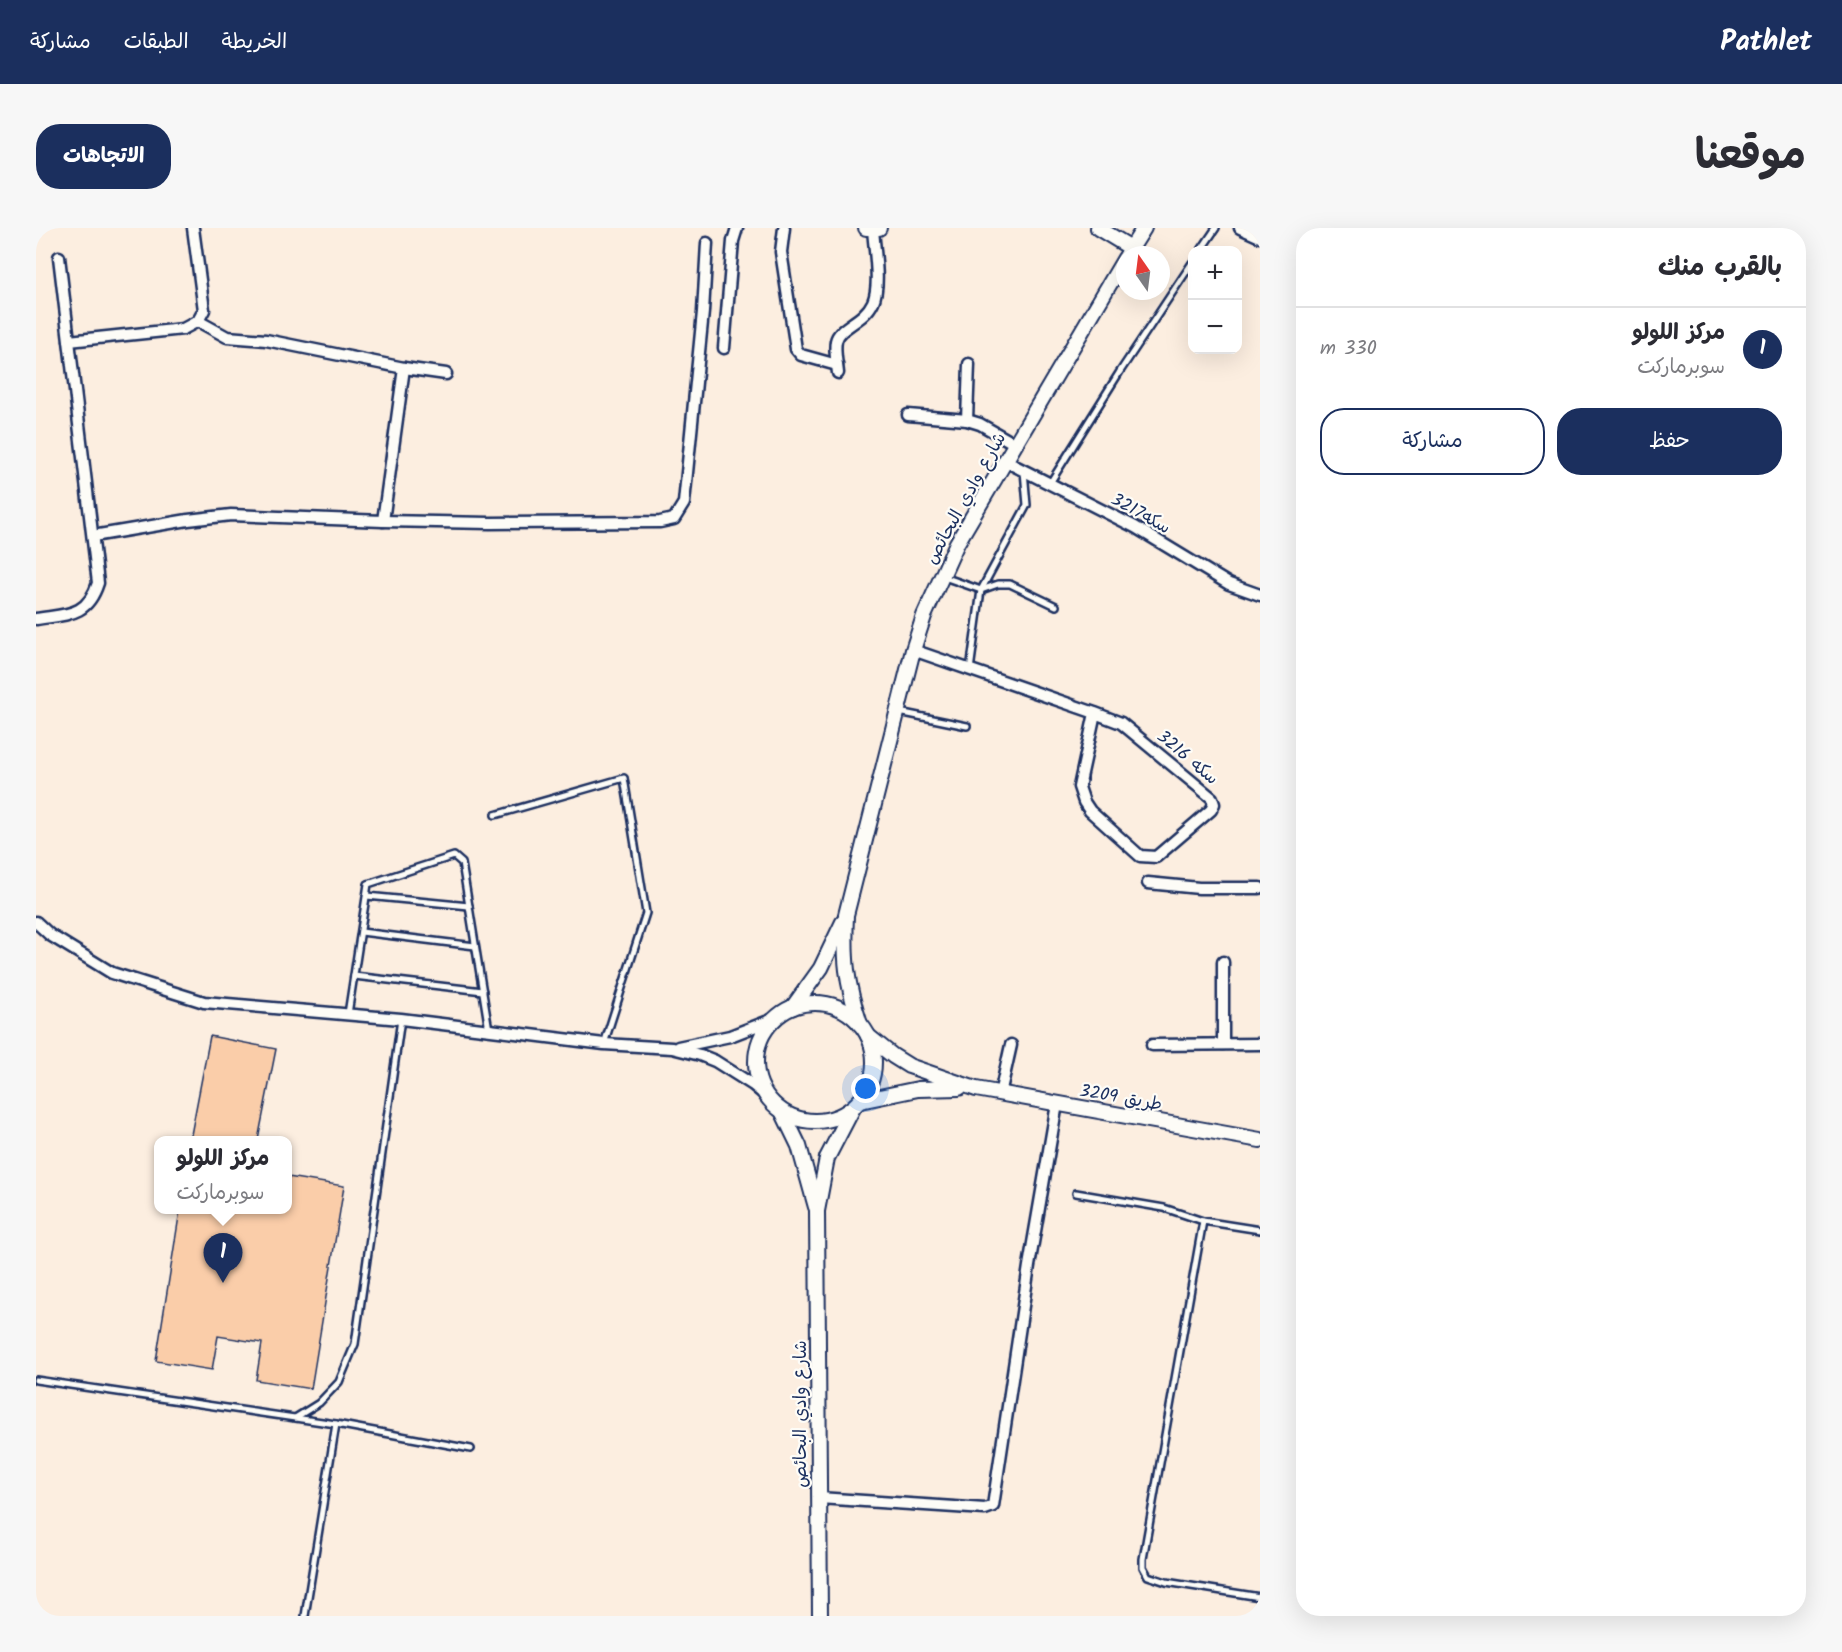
<!DOCTYPE html>
<html lang="ar">
<meta charset="utf-8">
<style>
:root{--surface:#fff;--page:#f7f7f7;--text:#2b2b33;--muted:#7c7c81;--line:#e1e1e2;--accent:#1b2f5e}
body{margin:0;font-family:Kalam,"Playpen Sans Arabic",sans-serif;background:var(--page);color:var(--text);direction:rtl}
.controls{position:absolute;right:18px;top:18px;display:grid;overflow:hidden;border-radius:12px;box-shadow:0 6px 24px #0002}
.controls button{width:54px;height:54px;display:grid;place-items:center;padding:0;border:0;border-bottom:2px solid var(--line);background:var(--surface);color:var(--text);font:30px sans-serif}
.compass{position:absolute;left:1080px;top:18px;width:54px;height:54px;border-radius:50%;background:var(--surface);box-shadow:0 6px 24px #0002;rotate:346deg}
.you{position:absolute;left:830px;top:861px;width:21px;height:21px;margin:-15px;border:4px solid #fff;border-radius:50%;background:#1a73e8;box-shadow:0 0 0 9px #1a73e833}
.badge{display:grid;place-items:center;width:39px;height:39px;border-radius:50%;background:var(--accent);color:#fff;font-size:20px;font-weight:700}
.pin{position:absolute;translate:-50% -50px;filter:drop-shadow(0 2px 3px #0008)}
.pin::after{content:'';position:absolute;top:32px;width:21px;height:18px;background:inherit;clip-path:polygon(0 0,100% 0,50% 100%)}
.popup{position:absolute;left:118px;top:908px;width:138px;height:78px;box-sizing:border-box;display:grid;place-content:center;border-radius:12px;background:var(--surface);filter:drop-shadow(0 2px 4px #0005);font-size:20px;white-space:nowrap;color:var(--muted)}
.popup b{font-size:22px;color:var(--text)}
.popup::after{content:'';position:absolute;left:50%;top:100%;margin-left:-12px;border:12px solid transparent;border-top-color:var(--surface)}
.list{margin:0;padding:0;list-style:none}
h2{display:flex;justify-content:space-between;align-items:center;height:78px;margin:0;padding:0 24px;font-size:26px}
h2 small{font-size:20px;font-weight:400;color:var(--muted)}
.list li{display:grid;grid-template-columns:39px 1fr auto;gap:18px;align-items:center;box-sizing:border-box;height:84px;padding:0 24px;border-top:2px solid var(--line)}
.list b{display:block;font-size:22px;white-space:nowrap}
.list p{margin:0;font-size:20px;white-space:nowrap;color:var(--muted)}
.list em{font-size:20px;font-style:normal;color:var(--muted)}
.actions{display:flex;gap:12px;padding:18px 24px}
.actions a{flex:1;padding:14px 0;border:2px solid var(--accent);border-radius:24px;text-align:center;font-size:21px;color:var(--accent)}
.actions .main{background:var(--accent);color:#fff}
.map{position:relative;flex:none;width:1224px;height:1388px;overflow:hidden;direction:ltr;border-radius:24px}
header{display:flex;align-items:center;gap:36px;box-sizing:border-box;height:84px;padding:0 30px;background:var(--accent);color:#fff}
header strong{font-size:28px}
nav{display:flex;gap:33px;margin-inline-start:auto;font-size:21px}
.intro{display:flex;align-items:center;justify-content:space-between;box-sizing:border-box;height:144px;padding:0 36px}
h1{margin:0;font-size:42px}
.button{padding:15px 27px;border-radius:24px;background:var(--accent);color:#fff;font-size:21px;font-weight:700}
main{display:flex;gap:36px;padding:0 36px}
aside{flex:1;background:var(--surface);border-radius:24px;box-shadow:0 6px 24px #0002}
.map>svg:first-child{display:block}
</style>
<header>
<strong>Pathlet</strong>
<nav><a>الخريطة</a><a>الطبقات</a><a>مشاركة</a></nav>
</header>
<div class="intro"><h1>موقعنا</h1><a class="button">الاتجاهات</a></div>
<main>
<aside>
<h2>بالقرب منك<small></small></h2>
<ul class="list">
<li><span class="badge">1</span><div><b>مركز اللولو</b><p>سوبرماركت</p></div><em>330 m</em></li>
</ul>
<div class="actions"><a class="main">حفظ</a><a>مشاركة</a></div>
</aside>
<div class="map">
<svg width="1224" height="1388" viewBox="0 0 1224 1388">
<rect width="100%" height="100%" fill="#fceee0"/>
<filter id="ink" filterUnits="userSpaceOnUse"><feTurbulence type="fractalNoise" baseFrequency=".0167" numOctaves="2"/><feDisplacementMap in="SourceGraphic" scale="12" xChannelSelector="R" yChannelSelector="G"/><feConvolveMatrix kernelMatrix="1 2 1 2 8 2 1 2 1" color-interpolation-filters="sRGB"/></filter>
<g filter="url(#ink)">
<g fill="#facda9" stroke="#1b2f5e" stroke-width="1.5">
<polygon points="174,808 240,821 222,912 154,912"/>
<polygon points="252,949 308,958 275,1161 220,1152 226,1115 182,1108 176,1142 120,1133 144,982 252,982"/>
</g>
<g fill="none" stroke-linecap="round" stroke-linejoin="round">
<defs>
<g id="service">
<polyline points="1165,22 1180,0"/>
<polyline points="1014,255 1083,145 1156,35"/>
<polyline points="908,349 945,362 962,356 974,356 1020,378"/>
<polyline points="934,442 945,362 991,277 988,243"/>
<polyline points="863,484 931,498"/>
<polyline points="459,587 588,550 610,685 568,816"/>
<polyline points="331,668 433,678"/>
<polyline points="325,704 439,718"/>
<polyline points="318,748 447,763"/>
<polyline points="312,786 332,656 418,628 426,635 453,802"/>
<polyline points="1040,965 1128,980 1167,993 1224,1002"/>
<polyline points="1167,993 1107,1331 1107,1339 1112,1348 1130,1354 1224,1369"/>
<polyline points="0,1152 300,1196 435,1221"/>
<polyline points="259,1190 283,1175 303,1154 319,1116 365,791"/>
<polyline points="269,1388 300,1196"/>
</g>
<g id="minor">
<polyline points="748,0 745,24 760,121 765,127 801,137"/>
<polyline points="1204,0 1224,9"/>
<polyline points="162,93 191,109 230,112 368,140 410,146"/>
<polyline points="33,113 147,101 162,93 168,82 157,0"/>
<polyline points="688,120 697,13 701,0"/>
<path d="M802 145C801 135 798 123 800 113 803 98 828 94 837 74 845 56 838 21 837 0"/>
<polyline points="872,187 931,192 944,196 979,216"/>
<polyline points="931,192 933,136"/>
<polyline points="969,233 1099,299 1193,356 1224,367"/>
<polyline points="347,293 368,140"/>
<polyline points="57,308 152,292 195,287 347,293 454,295 624,294 638,291 648,275 667,84 671,15"/>
<path d="M0 391C31 386 51 389 62 355L23 29"/>
<polyline points="877,422 1059,485 1085,495 1176,570 1178,576 1175,582 1120,629 1104,628 1054,583 1048,574 1043,559 1059,485"/>
<polyline points="1112,655 1163,660 1224,660"/>
<polyline points="0,694 14,707 76,745 168,774 365,791 568,816 636,820 664,827 679,833 717,857 729,867"/>
<polyline points="1187,734 1187,816"/>
<polyline points="1116,817 1224,816"/>
<polyline points="642,819 694,808 738,791"/>
<polyline points="964,866 975,817"/>
<polyline points="783,1270 949,1281 957,1278 993,1038 1021,876"/>
</g>
<g id="tertiary">
<polyline points="830,0 843,0"/>
<polyline points="1062,0 1095,20"/>
<polyline points="1091,27 1108,0"/>
<circle cx="779" cy="834" r="59"/>
<polyline points="757,779 785,740 807,694"/>
<path d="M824 796C810 754 808 731 810 687L877 422 888 388 921 315 1089 30"/>
<polyline points="832,808 857,828 873,838 940,861 1224,912"/>
<polyline points="824,873 882,861 923,860"/>
<polyline points="747,885 763,918 780,979"/>
<polyline points="784,1388 781,983 791,930 817,880"/>
</g>
</defs>
<use href="#service" stroke="#1b2f5e" stroke-width="10"/>
<use href="#minor" stroke="#1b2f5e" stroke-width="15"/>
<use href="#tertiary" stroke="#1b2f5e" stroke-width="18"/>
<use href="#service" stroke="#fdfcf7" stroke-width="5"/>
<use href="#minor" stroke="#fdfcf7" stroke-width="10"/>
<use href="#tertiary" stroke="#fdfcf7" stroke-width="14"/>
</g>
</g>
<g text-anchor="middle" stroke-width="4.5" stroke-linejoin="round" paint-order="stroke">
<g font-size="18" fill="#1b2f5e" stroke="#fdfcf7">
<text transform="translate(929 270) rotate(-61)" y="6">شارع وادي البحائص</text>
<text transform="translate(1105 285) rotate(29)" y="6">سكه3217</text>
<text transform="translate(1152 529) rotate(40)" y="6">سكه 3216</text>
<text transform="translate(1085 869) rotate(10)" y="6">طريق 3209</text>
<text transform="translate(764 1186) rotate(-90)" y="6">شارع وادي البحائص</text>
</g>
</g>
</svg>
<div class="controls">
<button>+</button>
<button>−</button>
</div>
<svg class="compass" viewBox="-18 -18 36 36"><path d="M0-13l5 13h-10z" fill="#e53935"/><path d="M0 13l5-13h-10z" fill="#7c7c81"/></svg>
<div class="you"></div>
<div class="pin badge" style="left:187px;top:1055px">1</div>
<div class="popup"><b>مركز اللولو</b>سوبرماركت</div>
</div>
</main>
